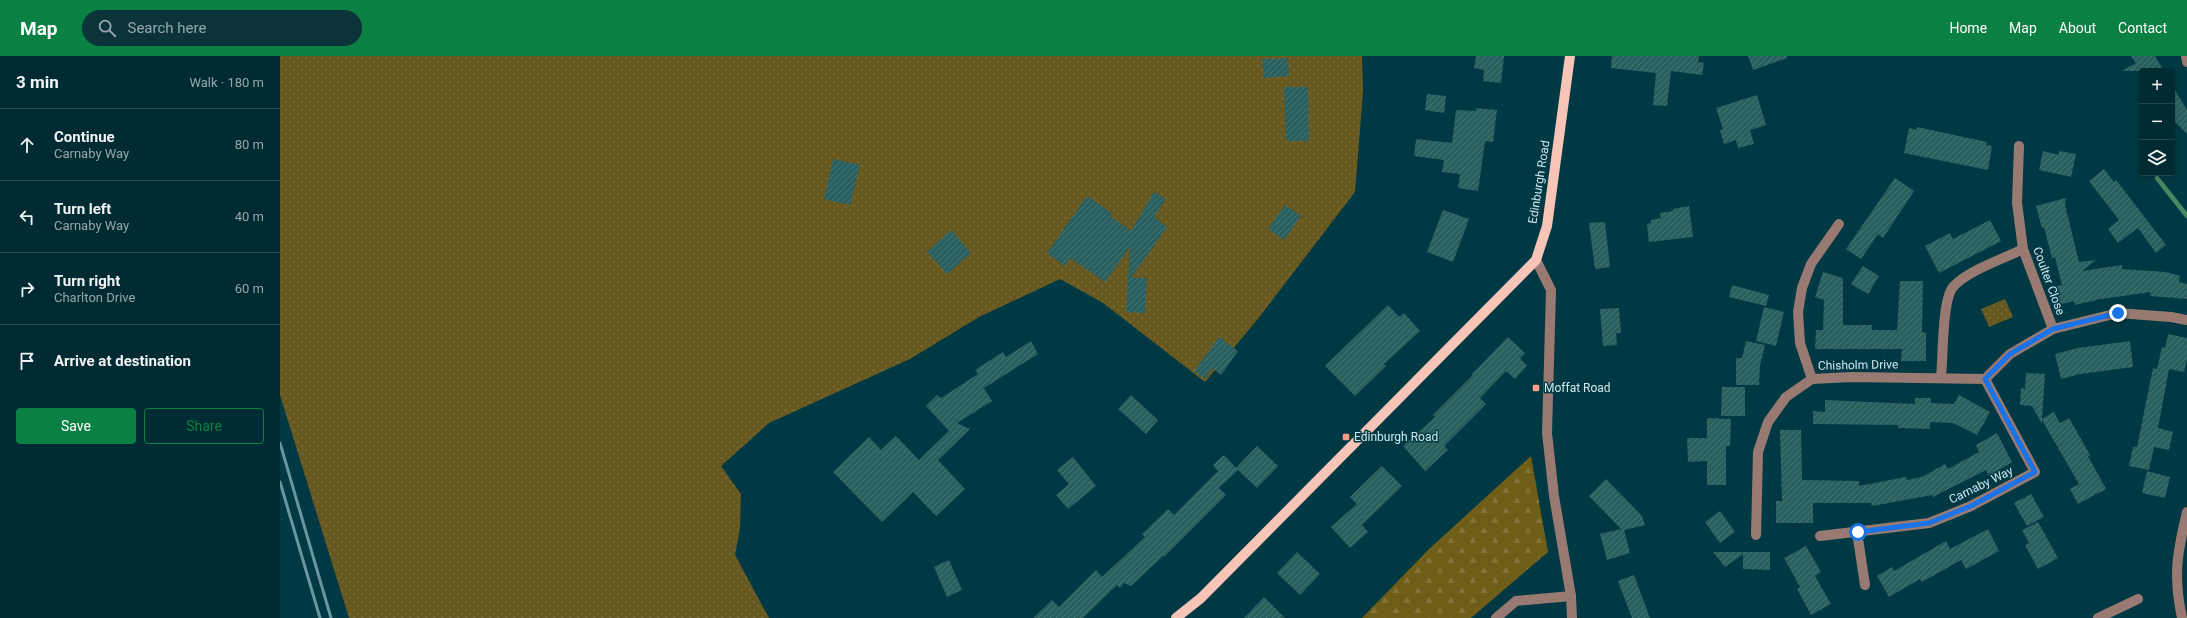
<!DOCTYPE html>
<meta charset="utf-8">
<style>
:root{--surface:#002b32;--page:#0a333a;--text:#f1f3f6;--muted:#95a7ac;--line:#22474d;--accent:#0b8043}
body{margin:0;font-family:Roboto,sans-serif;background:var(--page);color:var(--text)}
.controls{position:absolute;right:12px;top:12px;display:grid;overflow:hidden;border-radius:4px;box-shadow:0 2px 6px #0003}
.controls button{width:36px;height:36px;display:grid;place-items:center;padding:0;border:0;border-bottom:1px solid var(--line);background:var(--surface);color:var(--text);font:20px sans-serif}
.stop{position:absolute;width:12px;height:12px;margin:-9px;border:3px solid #1a73e8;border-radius:50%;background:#fff}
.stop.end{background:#1a73e8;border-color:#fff;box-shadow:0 1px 4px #0008}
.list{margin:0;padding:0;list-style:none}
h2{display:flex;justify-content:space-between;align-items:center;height:52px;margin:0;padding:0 16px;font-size:17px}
h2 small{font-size:13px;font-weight:400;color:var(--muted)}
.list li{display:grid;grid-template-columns:26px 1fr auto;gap:12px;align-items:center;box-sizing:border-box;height:72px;padding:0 16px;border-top:1px solid var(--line)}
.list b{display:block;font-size:15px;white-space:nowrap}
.list p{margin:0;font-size:13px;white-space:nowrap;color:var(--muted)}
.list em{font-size:13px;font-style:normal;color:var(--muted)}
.actions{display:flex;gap:8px;padding:12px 16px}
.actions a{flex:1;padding:9px 0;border:1px solid var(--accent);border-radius:4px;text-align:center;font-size:14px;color:var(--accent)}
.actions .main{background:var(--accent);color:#fff}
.icon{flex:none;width:22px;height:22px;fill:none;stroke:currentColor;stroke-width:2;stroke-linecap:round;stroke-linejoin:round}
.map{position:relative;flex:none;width:1907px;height:562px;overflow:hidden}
header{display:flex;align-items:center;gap:24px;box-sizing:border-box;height:56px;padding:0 20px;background:var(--accent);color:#fff}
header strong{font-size:19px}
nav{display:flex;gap:22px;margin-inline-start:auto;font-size:14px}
.search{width:280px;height:36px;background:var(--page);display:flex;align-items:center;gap:10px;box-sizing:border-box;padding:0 14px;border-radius:22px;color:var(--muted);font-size:15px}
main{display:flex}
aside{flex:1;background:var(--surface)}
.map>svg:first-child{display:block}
</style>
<header>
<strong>Map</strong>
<div class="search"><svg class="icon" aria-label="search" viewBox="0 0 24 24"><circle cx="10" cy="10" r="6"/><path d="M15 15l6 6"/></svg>Search here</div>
<nav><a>Home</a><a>Map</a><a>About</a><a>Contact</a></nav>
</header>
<main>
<aside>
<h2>3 min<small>Walk · 180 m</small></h2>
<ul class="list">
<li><svg class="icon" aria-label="ahead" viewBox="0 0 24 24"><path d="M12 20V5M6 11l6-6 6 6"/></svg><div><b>Continue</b><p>Carnaby Way</p></div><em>80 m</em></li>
<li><svg class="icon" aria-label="left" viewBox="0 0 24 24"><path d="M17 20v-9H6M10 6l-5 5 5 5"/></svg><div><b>Turn left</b><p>Carnaby Way</p></div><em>40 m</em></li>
<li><svg class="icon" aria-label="right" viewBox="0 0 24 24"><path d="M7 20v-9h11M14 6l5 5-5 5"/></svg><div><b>Turn right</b><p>Charlton Drive</p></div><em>60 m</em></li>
<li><svg class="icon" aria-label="arrive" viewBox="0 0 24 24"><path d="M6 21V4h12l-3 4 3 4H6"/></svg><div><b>Arrive at destination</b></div></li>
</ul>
<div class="actions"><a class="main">Save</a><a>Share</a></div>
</aside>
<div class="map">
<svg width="1907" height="562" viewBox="0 0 1907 562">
<defs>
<pattern id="grass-dots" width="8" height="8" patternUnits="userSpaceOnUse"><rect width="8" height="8" fill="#66581e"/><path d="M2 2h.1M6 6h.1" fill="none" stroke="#7b703f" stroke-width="1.8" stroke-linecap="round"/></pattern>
<pattern id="forest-firs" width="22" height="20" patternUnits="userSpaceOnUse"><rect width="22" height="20" fill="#6f5e17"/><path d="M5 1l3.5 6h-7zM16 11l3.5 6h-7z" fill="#827539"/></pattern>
<pattern id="building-hatch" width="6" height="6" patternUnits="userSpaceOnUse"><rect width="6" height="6" fill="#2a5f5f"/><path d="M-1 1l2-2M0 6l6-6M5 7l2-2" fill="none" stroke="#487676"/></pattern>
</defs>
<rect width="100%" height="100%" fill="#003943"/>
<g fill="url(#grass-dots)">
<polygon points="0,0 1082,0 1083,36 1075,136 977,264 925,326 823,247 780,223 699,261 630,303 489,367 441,410 461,438 460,472 455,499 489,562 69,562 0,339"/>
<polygon points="1725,243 1733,261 1709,271 1701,253"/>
</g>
<polygon fill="url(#forest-firs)" points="1251,400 1268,496 1191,562 1082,562 1149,493"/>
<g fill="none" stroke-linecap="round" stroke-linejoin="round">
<polyline stroke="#498861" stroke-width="4.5" points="1877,122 1907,160"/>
</g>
<g fill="url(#building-hatch)">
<polygon points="1196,0 1224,0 1221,27 1203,25 1204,14 1194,12"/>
<polygon points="1332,0 1419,0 1418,6 1424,7 1422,19 1391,15 1387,50 1373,49 1376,17 1331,12"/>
<polygon points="1468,0 1507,0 1507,2 1473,14"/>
<polygon points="1851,0 1875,0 1884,15 1842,15 1856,7"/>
<polygon points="1008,2 1009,20 984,22 982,3"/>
<polygon points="1892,29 1907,54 1907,78 1892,63"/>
<polygon points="1004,31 1028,31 1029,85 1006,85"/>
<polygon points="1147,38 1166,40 1164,57 1145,54"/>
<polygon points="1477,39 1486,69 1470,74 1474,88 1458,92 1456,84 1444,88 1440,74 1443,73 1436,52"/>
<polygon points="1196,52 1217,54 1213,86 1205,85 1198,135 1178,132 1180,118 1162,116 1164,104 1134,100 1136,83 1172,87 1176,54 1196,55"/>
<polygon points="1637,71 1707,86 1706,89 1712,90 1708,114 1624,97 1629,72 1637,74"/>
<polygon points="1763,95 1779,99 1779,95 1796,98 1791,121 1759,114"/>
<polygon points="553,103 580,109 570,149 544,143"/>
<polygon points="1824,113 1834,126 1836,124 1886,189 1876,197 1858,172 1838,187 1828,173 1839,164 1809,125"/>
<polygon points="1615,122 1634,135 1603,182 1598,178 1581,203 1566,193"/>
<polygon points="874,136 886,143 874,161 887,171 851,222 867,222 865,257 846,256 850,191 825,226 790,202 785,210 767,197 807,140 832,157 830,160 851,175"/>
<polygon points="1786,142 1785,149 1799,206 1816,204 1802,215 1842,209 1842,213 1886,216 1900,220 1899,226 1907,228 1907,243 1870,240 1871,236 1821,243 1795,249 1794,245 1778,249 1774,231 1782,229 1775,201 1772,202 1764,171 1762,172 1756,150"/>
<polygon points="1005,149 1021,160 1004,184 988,173"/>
<polygon points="1409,150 1413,181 1369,186 1367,168 1371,167 1371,164 1381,162 1380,157 1393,155 1393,153"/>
<polygon points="1163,154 1189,163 1173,206 1147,196"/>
<polygon points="1710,164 1721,185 1659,217 1645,190 1670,177 1673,183"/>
<polygon points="1325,166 1330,211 1315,213 1309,167"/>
<polygon points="671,174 691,197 667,218 647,196"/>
<polygon points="1583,210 1599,220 1588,238 1571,228"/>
<polygon points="1543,216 1563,222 1563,269 1592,269 1592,274 1617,274 1620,225 1643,225 1642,276 1646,277 1646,305 1621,305 1622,293 1535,293 1536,274 1543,274 1544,244 1535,241"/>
<polygon points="1452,229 1489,239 1486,250 1449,241"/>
<polygon points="1108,249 1119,261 1124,257 1140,275 1104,308 1106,310 1075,340 1045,310"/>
<polygon points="1484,251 1504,256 1496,290 1476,285"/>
<polygon points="1339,252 1341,277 1336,277 1337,289 1323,290 1320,253"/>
<polygon points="1888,278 1907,282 1907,303 1904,316 1889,313 1878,372 1893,376 1889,394 1874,391 1869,414 1849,410 1853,391 1857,391 1873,312 1877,313 1882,291 1885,292"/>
<polygon points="939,281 958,295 941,319 932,312 925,323 914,315"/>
<polygon points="1228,281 1245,297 1240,302 1247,310 1235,323 1226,315 1200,342 1206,348 1164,390 1168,394 1145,415 1123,390 1155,361 1153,359 1193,319 1192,318"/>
<polygon points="751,285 758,298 704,332 712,345 677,367 690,373 658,404 685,433 656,460 633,436 602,466 553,416 589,381 601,394 616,380 639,404 669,375 646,350 657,339 661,342 698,318 695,314 723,296 726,301"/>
<polygon points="1466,285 1485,289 1480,309 1479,329 1456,329 1456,302 1462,302"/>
<polygon points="1850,285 1853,311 1800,318 1781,323 1775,298 1798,292"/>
<polygon points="1746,317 1765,318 1762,363 1774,356 1780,367 1789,362 1810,399 1808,400 1826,433 1798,448 1790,433 1799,428 1762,364 1762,368 1752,350 1740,349 1741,332 1745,333"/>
<polygon points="1442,331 1465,331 1465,360 1441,360"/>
<polygon points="851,339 878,364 866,378 838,353"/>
<polygon points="1679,339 1710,356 1697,379 1673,367 1650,366 1650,373 1618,372 1618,369 1533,368 1533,355 1545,356 1545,344 1635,348 1635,342 1651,342 1651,347 1674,348"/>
<polygon points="1427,362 1451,363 1450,390 1446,390 1446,429 1427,429 1427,405 1408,406 1407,382 1427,382"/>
<polygon points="1500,374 1521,374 1522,424 1579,425 1579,430 1626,421 1627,424 1642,421 1665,408 1668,413 1699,396 1696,389 1717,377 1732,406 1709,420 1706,414 1653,441 1652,439 1592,450 1591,447 1533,447 1533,467 1496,467 1496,445 1502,445"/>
<polygon points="977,390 998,410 977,432 958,414 939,432 946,439 884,501 883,500 851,530 844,527 840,532 837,529 803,562 753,562 772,544 779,551 816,514 822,521 865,481 862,478 888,453 894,459 938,415 933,409 944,399 956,412"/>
<polygon points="793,401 816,430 788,453 776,439 789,428 777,414"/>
<polygon points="1102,410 1122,430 1082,469 1088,476 1070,492 1051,471 1077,448 1070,441"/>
<polygon points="1867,415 1890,421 1885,442 1862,437"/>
<polygon points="1326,423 1362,460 1365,469 1344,474 1350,497 1327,504 1320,478 1341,473 1309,440"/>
<polygon points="1751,438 1764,461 1747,470 1734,447"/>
<polygon points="1440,455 1455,476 1440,487 1425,466"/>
<polygon points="1758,466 1778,502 1758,513 1745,489 1749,487 1742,474"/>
<polygon points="1708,473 1719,495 1686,513 1681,504 1642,526 1640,523 1609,541 1597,520 1612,511 1614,515 1666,485 1670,493"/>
<polygon points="1526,490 1541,516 1535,520 1551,548 1531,559 1517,533 1520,531 1504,502"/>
<polygon points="1017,496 1040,518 1020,539 997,517"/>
<polygon points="1433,496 1490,496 1490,514 1463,513 1463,498 1445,511"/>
<polygon points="669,504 682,534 667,541 654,511"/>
<polygon points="1354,519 1370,562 1352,562 1338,525"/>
<polygon points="984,541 1005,562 964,562"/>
</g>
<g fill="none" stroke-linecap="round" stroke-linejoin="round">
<g stroke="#987a72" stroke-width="10">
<polyline points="1906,0 1907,6"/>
<polyline points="1739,90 1737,147 1743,193 1773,273"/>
<polyline points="1256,204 1271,234 1267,377 1274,440 1291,540 1292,562"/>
<path d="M1661 322C1663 303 1662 244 1673 231 1687 215 1723 203 1743 193"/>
<polyline points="1532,323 1520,287 1518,256 1522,232 1531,208 1559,168"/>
<polyline points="1705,323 1730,298 1773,273 1838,257 1891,261 1907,264"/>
<polyline points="1577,476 1585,529"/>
<polyline points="1476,479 1478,396 1488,366 1506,341 1532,323 1571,321 1705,323"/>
<polyline points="1540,480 1649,467 1691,450 1755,416 1705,323"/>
<polyline points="1216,562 1236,545 1291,540"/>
<polyline points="1818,562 1858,543"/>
<path d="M1902 562C1893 519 1897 498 1907 456"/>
</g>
<polyline stroke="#f7c5b7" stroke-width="10" points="896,562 921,542 1256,204 1267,170 1290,0"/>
<g stroke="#6b949c" stroke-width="3">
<polyline points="0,387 51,562"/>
<polyline points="0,426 40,562"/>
</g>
</g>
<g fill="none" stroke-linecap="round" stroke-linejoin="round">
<polyline stroke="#1a73e8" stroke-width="5" points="1578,476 1649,467 1691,450 1755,416 1705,323 1730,298 1773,273 1838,257"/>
</g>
<g fill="#f49e88" stroke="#003943" stroke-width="1.5">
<rect x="1252" y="328" width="8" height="8" rx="2"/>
<rect x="1062" y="377" width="8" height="8" rx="2"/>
</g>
<g text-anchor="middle" stroke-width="3" stroke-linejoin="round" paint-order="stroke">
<g font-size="12" fill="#cfe8ef" stroke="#003943">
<text transform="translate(1259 126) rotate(-81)" y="4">Edinburgh Road</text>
<text transform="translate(1769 225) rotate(70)" y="4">Coulter Close</text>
<text transform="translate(1578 309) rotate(-1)" y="4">Chisholm Drive</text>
<text transform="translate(1701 429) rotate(-26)" y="4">Carnaby Way</text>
</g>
<g font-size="12" fill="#cfe8ef" stroke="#003943" text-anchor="start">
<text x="1264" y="336">Moffat Road</text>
<text x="1074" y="385">Edinburgh Road</text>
</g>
</g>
</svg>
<div class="controls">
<button>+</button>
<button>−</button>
<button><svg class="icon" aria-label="layers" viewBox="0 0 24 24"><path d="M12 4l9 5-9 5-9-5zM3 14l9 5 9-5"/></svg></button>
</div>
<div class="stop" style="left:1578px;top:476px"></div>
<div class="stop end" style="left:1838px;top:257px"></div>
</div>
</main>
